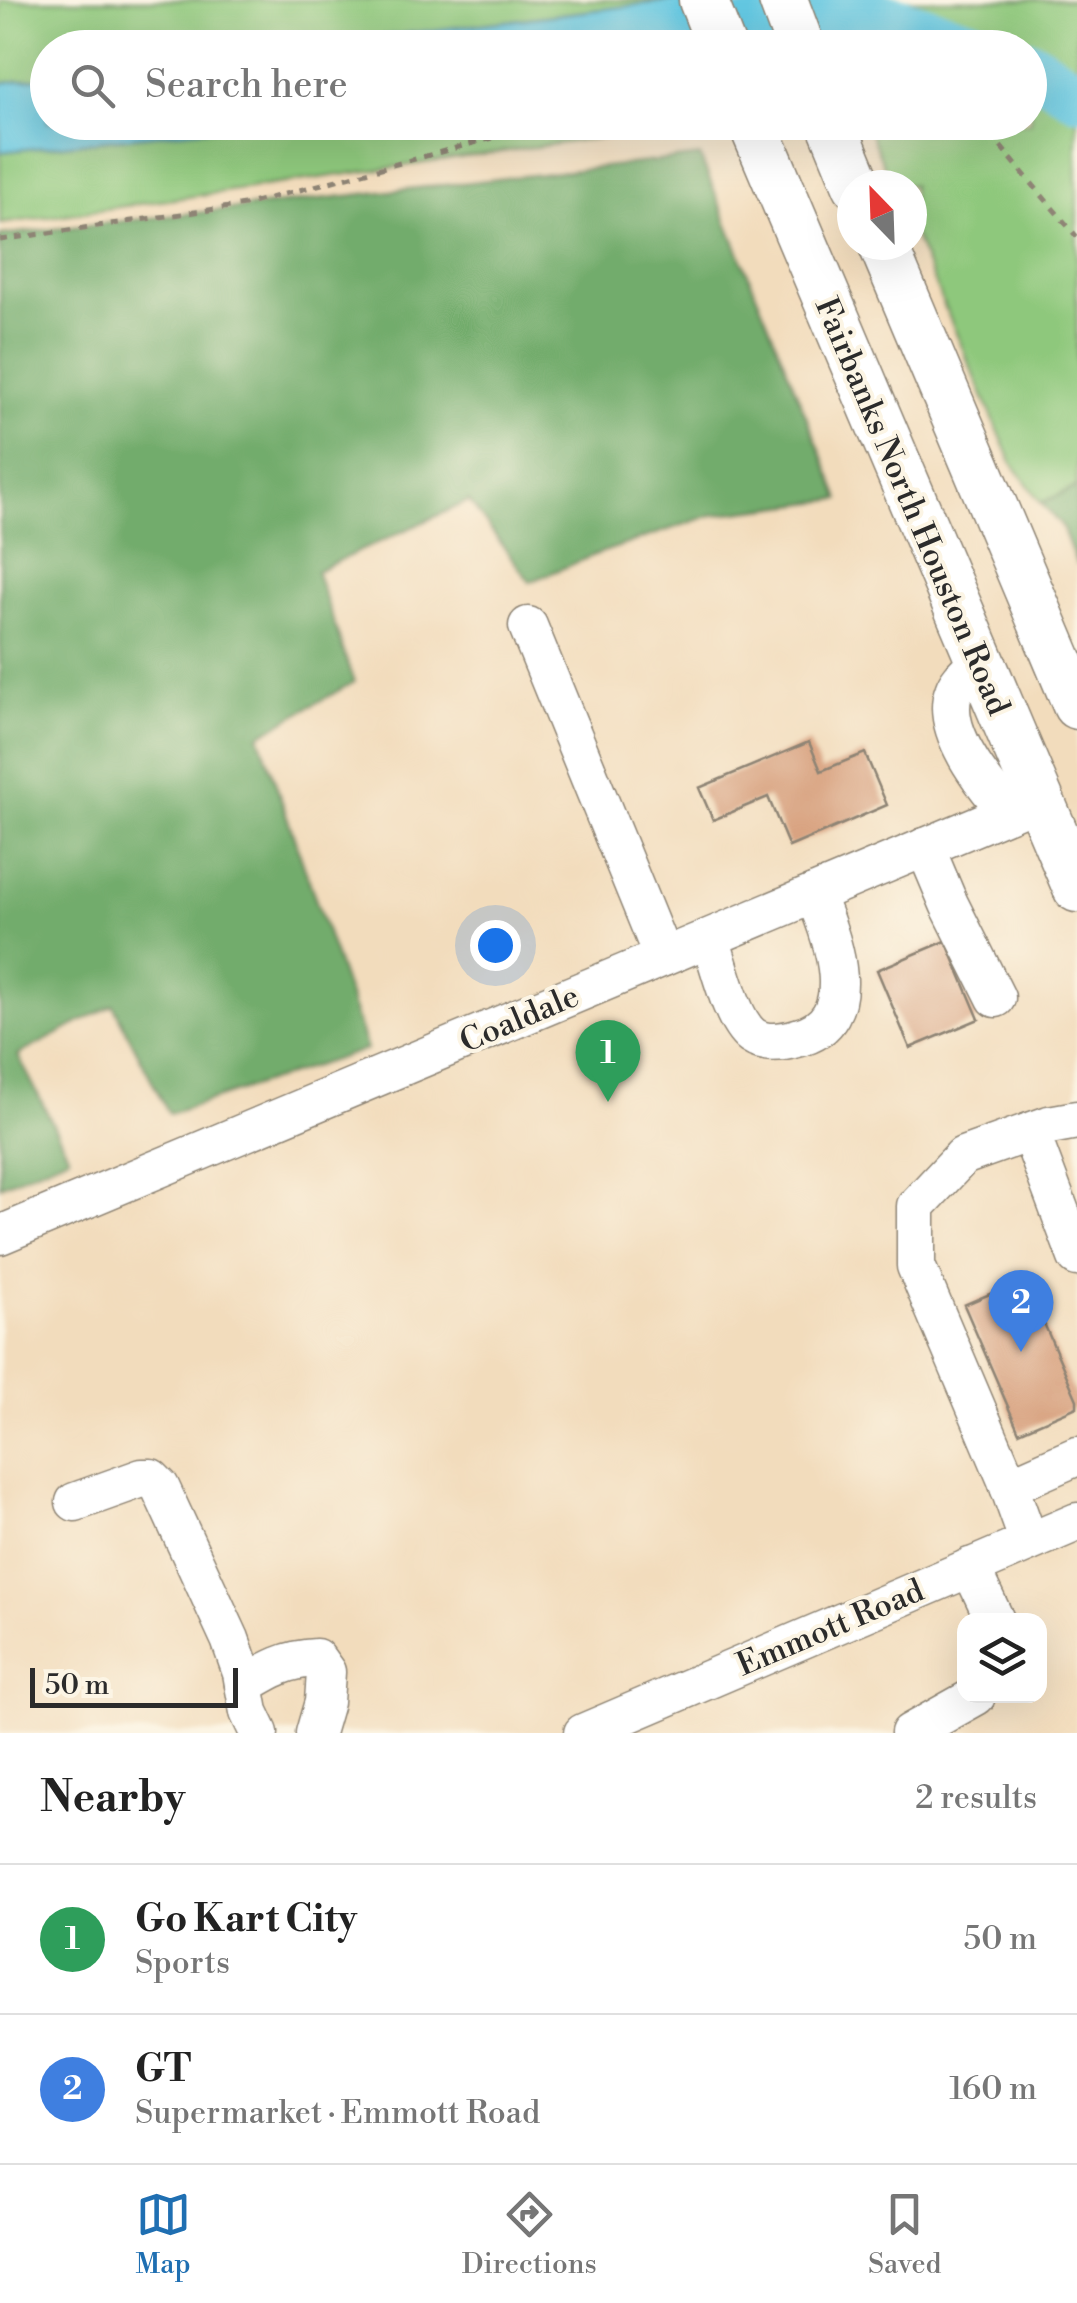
<!DOCTYPE html>
<meta charset="utf-8">
<style>
:root{--surface:#fff;--page:#f2f2f2;--text:#222;--muted:#767676;--line:#e0e0e0;--accent:#1f6fb2}
body{margin:0;font-family:"Libre Bodoni",serif;background:var(--page);color:var(--text)}
.controls{position:absolute;right:30px;bottom:30px;display:grid;overflow:hidden;border-radius:20px;box-shadow:0 10px 40px #0002}
.controls button{width:90px;height:90px;display:grid;place-items:center;padding:0;border:0;border-bottom:2px solid var(--line);background:var(--surface);color:var(--text);font:50px sans-serif}
.compass{position:absolute;left:837px;top:170px;width:90px;height:90px;border-radius:50%;background:var(--surface);box-shadow:0 10px 40px #0002;rotate:337deg}
.scale{position:absolute;left:30px;bottom:25px;width:208px;box-sizing:border-box;padding-left:10px;border:5px solid #2b2b2b;border-top:0;font-size:28px;line-height:35px;white-space:nowrap;color:#2b2b2b;-webkit-text-stroke:8px #fcf5e5;paint-order:stroke}
.you{position:absolute;left:495px;top:945px;width:35px;height:35px;margin:-25px;border:8px solid #fff;border-radius:50%;background:#1a73e8;box-shadow:0 0 0 15px #1a73e833}
.badge{display:grid;place-items:center;width:65px;height:65px;border-radius:50%;background:var(--accent);color:#fff;font-size:32px;font-weight:700}
.pin{position:absolute;translate:-50% -82px;filter:drop-shadow(0 2px 5px #0008)}
.pin::after{content:'';position:absolute;top:52px;width:35px;height:30px;background:inherit;clip-path:polygon(0 0,100% 0,50% 100%)}
.list{margin:0;padding:0;list-style:none}
h2{display:flex;justify-content:space-between;align-items:center;height:130px;margin:0;padding:0 40px;font-size:42px}
h2 small{font-size:32px;font-weight:400;color:var(--muted)}
.list li{display:grid;grid-template-columns:65px 1fr auto;gap:30px;align-items:center;box-sizing:border-box;height:150px;padding:0 40px;border-top:2px solid var(--line)}
.list b{display:block;font-size:38px;white-space:nowrap}
.list p{margin:0;font-size:32px;white-space:nowrap;color:var(--muted)}
.list em{font-size:32px;font-style:normal;color:var(--muted)}
.icon{flex:none;width:55px;height:55px;fill:none;stroke:currentColor;stroke-width:2;stroke-linecap:round;stroke-linejoin:round}
.map{position:relative;flex:none;width:1077px;height:1733px;overflow:hidden}
.search{position:absolute;background:var(--surface);box-shadow:0 10px 40px #0002;left:30px;right:30px;top:30px;height:110px;display:flex;align-items:center;gap:25px;box-sizing:border-box;padding:0 35px;border-radius:55px;color:var(--muted);font-size:38px}
.sheet{height:430px;background:var(--surface)}
nav{display:flex;justify-content:space-around;align-items:center;box-sizing:border-box;height:140px;border-top:2px solid var(--line);background:var(--surface);font-size:28px;color:var(--muted)}
nav a{display:grid;justify-items:center;gap:5px}
nav .on{color:var(--accent)}
.map>svg:first-child{display:block}
</style>
<div class="map">
<svg width="1077" height="1733" viewBox="0 0 1077 1733">
<rect width="100%" height="100%" fill="#fcf5e5"/>
<filter id="ink" filterUnits="userSpaceOnUse"><feTurbulence type="fractalNoise" baseFrequency=".01" numOctaves="2"/><feDisplacementMap in="SourceGraphic" scale="20" xChannelSelector="R" yChannelSelector="G"/><feConvolveMatrix kernelMatrix="1 2 1 2 8 2 1 2 1" color-interpolation-filters="sRGB"/></filter>
<filter id="wash" filterUnits="userSpaceOnUse"><feTurbulence type="fractalNoise" baseFrequency=".0048" numOctaves="4" result="noise"/><feDisplacementMap in="SourceGraphic" scale="40" xChannelSelector="R" yChannelSelector="G"/><feGaussianBlur stdDeviation="2.25" result="paint"/><feColorMatrix in="noise" values="0 0 0 0 0 0 0 0 0 0 0 0 0 0 0 0 0 1.4 0 .05"/><feComposite in="paint" operator="in"/></filter>
<g filter="url(#wash)">
<rect width="100%" height="100%" fill="#f2dcbc"/>
<g fill="#8ec87c" stroke="#5c7a54" stroke-width="2.5">
<polygon points="0,0 677,0 696,47 48,48 48,122 702,123 0,224"/>
<polygon points="813,0 1077,0 1077,487 1041,503 1012,463 912,231 912,185 892,185 866,123 1030,122 1030,48 833,47"/>
</g>
<g fill="#72ac6c" stroke="#4e6c4c" stroke-width="2.5">
<polygon points="700,156 840,499 712,515 594,555 530,582 469,501 316,571 354,682 259,735 367,1049 169,1114 113,1005 18,1055 69,1156 0,1186 0,235"/>
<polygon points="1077,487 1077,565 1062,527 1041,503"/>
</g>
<g fill="#63c7e1" stroke="#477986" stroke-width="2.5">
<polygon points="675,0 682,0 699,47 289,48"/>
<polygon points="47,77 48,122 259,123 0,152 0,83"/>
</g>
<g fill="none" stroke-linecap="round" stroke-linejoin="round">
<g stroke="#63c7e1" stroke-width="50">
<polyline points="605,48 876,15 982,48"/>
<polyline points="1030,65 1077,94"/>
</g>
</g>
<g id="blocks">
<g fill="#d49975">
<polygon points="809,742 821,771 865,753 887,805 789,847 768,797 713,820 699,788"/>
<polygon points="946,941 979,1019 910,1048 877,970"/>
<polygon points="1025,1279 1077,1400 1077,1407 1019,1432 964,1305"/>
</g>
</g>
</g>
<g filter="url(#ink)">
<use href="#blocks" fill-opacity="0" stroke="#8e8474" stroke-width="2.5"/>
<g fill="none" stroke-linecap="round" stroke-linejoin="round">
<defs>
<g id="minor">
<polyline points="528,626 663,957"/>
<path d="M979 660C970 670 958 679 954 691 939 730 985 785 1008 812"/>
<polyline points="925,847 949,904 996,998"/>
<path d="M710 938C719 963 731 1020 752 1036 765 1045 783 1042 797 1038 865 1022 832 936 814 894"/>
<polyline points="1030,1132 1077,1257"/>
<polyline points="0,1235 1038,800"/>
<polyline points="1009,1486 1077,1456"/>
<polyline points="75,1502 142,1478 151,1478 160,1487 230,1639 242,1673 249,1712 259,1733"/>
<polyline points="1029,1542 1006,1478 916,1266 916,1206 963,1156 1049,1125 1077,1120"/>
<polyline points="970,1567 995,1620"/>
<path d="M244 1685C269 1670 287 1659 316 1658L326 1672 324 1702 315 1733"/>
<polyline points="583,1733 1077,1522"/>
<polyline points="910,1733 976,1696"/>
</g>
<g id="major">
<polyline points="703,0 722,48"/>
<polyline points="783,0 801,48"/>
<polyline points="752,122 1077,888"/>
<polyline points="831,122 857,185"/>
<polyline points="883,245 1077,705"/>
</g>
</defs>
<use href="#minor" stroke="#8e8474" stroke-width="41"/>
<use href="#major" stroke="#8e8474" stroke-width="51"/>
<g stroke="#8e8474" stroke-width="5" stroke-dasharray="8 8" stroke-linecap="butt">
<polyline points="980,122 1077,237"/>
<polyline points="0,240 244,205 552,122"/>
</g>
<use href="#minor" stroke="#fff" stroke-width="38"/>
<use href="#major" stroke="#fff" stroke-width="48"/>
</g>
</g>
<g text-anchor="middle" stroke-width="8" stroke-linejoin="round" paint-order="stroke">
<g font-size="32" fill="#2b2b2b" stroke="#fcf5e5">
<text transform="translate(913 506) rotate(67)" y="11">Fairbanks North Houston Road</text>
<text transform="translate(519 1018) rotate(-23)" y="11">Coaldale</text>
<text transform="translate(830 1627) rotate(-23)" y="11">Emmott Road</text>
</g>
</g>
</svg>
<div class="controls">
<button><svg class="icon" aria-label="layers" viewBox="0 0 24 24"><path d="M12 4l9 5-9 5-9-5zM3 14l9 5 9-5"/></svg></button>
</div>
<svg class="compass" viewBox="-18 -18 36 36"><path d="M0-13l5 13h-10z" fill="#e53935"/><path d="M0 13l5-13h-10z" fill="#767676"/></svg>
<div class="scale">50 m</div>
<div class="you"></div>
<div class="pin badge" style="left:608px;top:1102px;background:#2e9e5b">1</div>
<div class="pin badge" style="left:1021px;top:1352px;background:#3f7fe0">2</div>
<div class="search"><svg class="icon" aria-label="search" viewBox="0 0 24 24"><circle cx="10" cy="10" r="6"/><path d="M15 15l6 6"/></svg>Search here</div>
</div>
<section class="sheet">
<h2>Nearby<small>2 results</small></h2>
<ul class="list">
<li><span class="badge" style="background:#2e9e5b">1</span><div><b>Go Kart City</b><p>Sports</p></div><em>50 m</em></li>
<li><span class="badge" style="background:#3f7fe0">2</span><div><b>GT</b><p>Supermarket · Emmott Road</p></div><em>160 m</em></li>
</ul>
</section>
<nav>
<a class="on"><svg class="icon" aria-label="map" viewBox="0 0 24 24"><path d="M3 6l6-2 6 2 6-2v14l-6 2-6-2-6 2zM9 4v14M15 6v14"/></svg>Map</a>
<a><svg class="icon" aria-label="directions" viewBox="0 0 24 24"><path d="M12 3l9 9-9 9-9-9zM9 14v-3h6M13 9l2 2-2 2"/></svg>Directions</a>
<a><svg class="icon" aria-label="saved" viewBox="0 0 24 24"><path d="M7 4h10v16l-5-4-5 4z"/></svg>Saved</a>
</nav>
